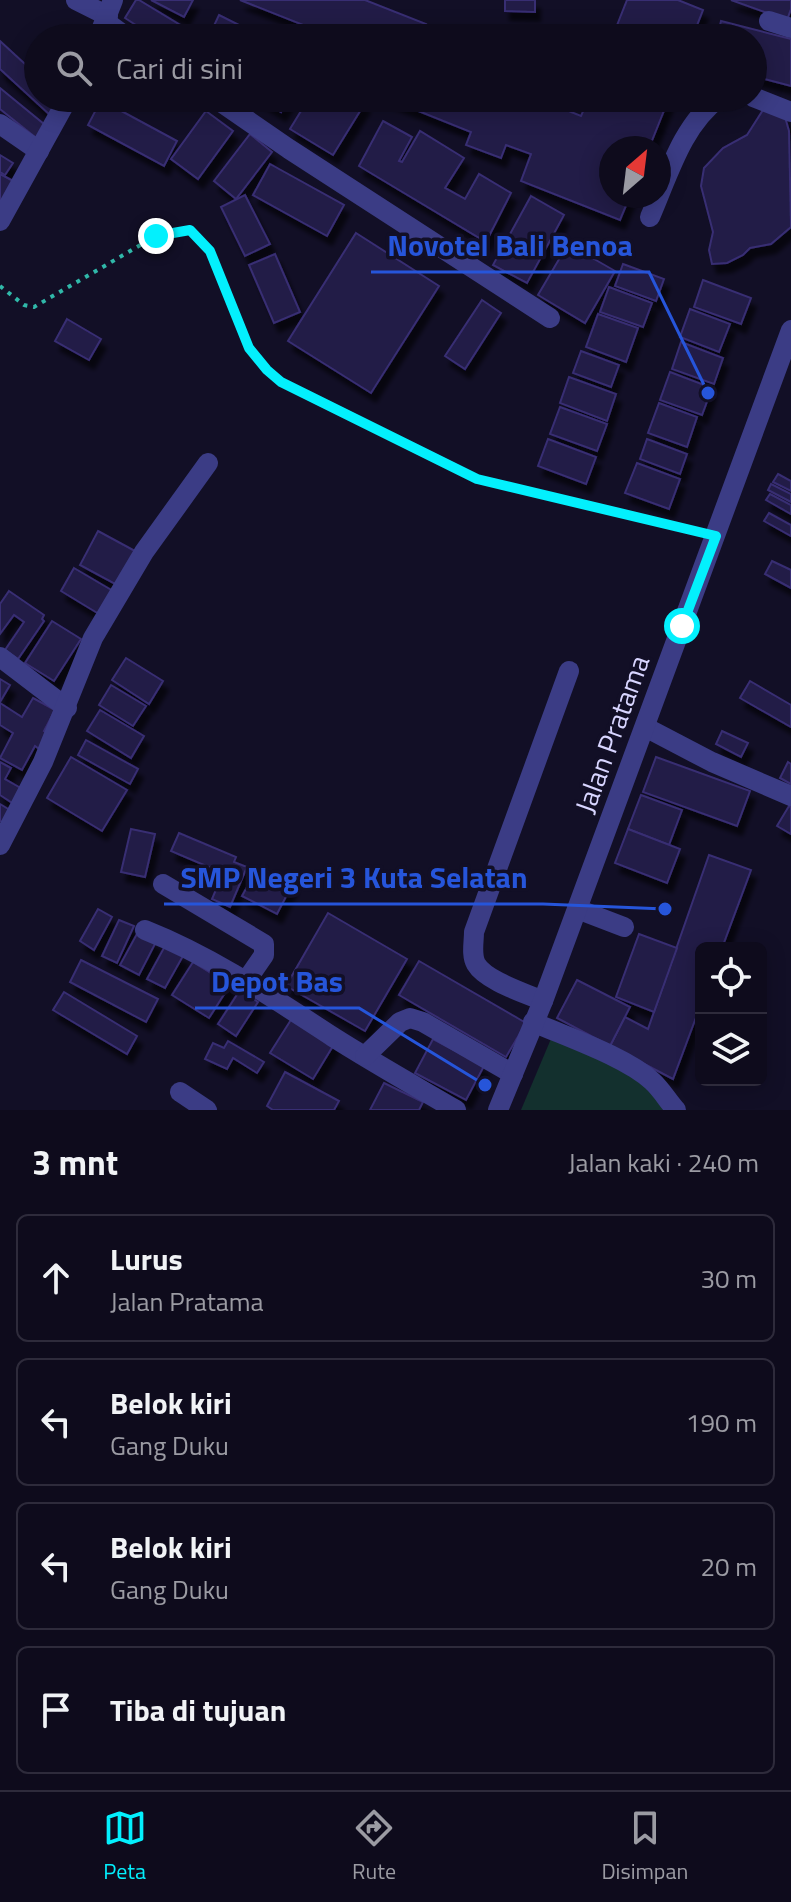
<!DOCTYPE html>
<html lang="id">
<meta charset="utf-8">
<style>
:root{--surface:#0e0b1c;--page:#1c1929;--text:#f1f3f6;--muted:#9b9ba3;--line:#2e2b3b;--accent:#03f0fd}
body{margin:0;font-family:"Titillium Web",sans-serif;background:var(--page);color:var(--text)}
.controls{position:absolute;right:24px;bottom:24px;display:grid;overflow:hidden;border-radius:12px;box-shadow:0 4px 20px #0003}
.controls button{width:72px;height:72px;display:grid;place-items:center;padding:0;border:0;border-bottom:2px solid var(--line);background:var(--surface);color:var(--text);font:40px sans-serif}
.compass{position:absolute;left:599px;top:136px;width:72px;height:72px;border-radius:50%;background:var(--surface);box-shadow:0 4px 20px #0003;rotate:28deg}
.stop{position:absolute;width:24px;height:24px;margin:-18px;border:6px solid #03f0fd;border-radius:50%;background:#fff}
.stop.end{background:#03f0fd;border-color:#fff;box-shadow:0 2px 8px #0008}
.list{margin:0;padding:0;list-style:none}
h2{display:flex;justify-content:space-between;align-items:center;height:104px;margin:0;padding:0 32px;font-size:34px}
h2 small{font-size:26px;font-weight:400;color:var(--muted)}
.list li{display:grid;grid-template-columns:52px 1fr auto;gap:24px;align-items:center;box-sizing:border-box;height:128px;margin:0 16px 16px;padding:0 16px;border:2px solid var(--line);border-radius:12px}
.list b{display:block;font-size:30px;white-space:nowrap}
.list p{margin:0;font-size:26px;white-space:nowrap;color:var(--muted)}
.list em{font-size:26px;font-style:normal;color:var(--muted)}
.icon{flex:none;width:44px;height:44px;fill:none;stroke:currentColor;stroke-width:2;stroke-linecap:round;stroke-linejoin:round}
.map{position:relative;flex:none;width:791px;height:1110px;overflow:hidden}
.search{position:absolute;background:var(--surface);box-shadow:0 4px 20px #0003;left:24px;right:24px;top:24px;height:88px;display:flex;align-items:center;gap:20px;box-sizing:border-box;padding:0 28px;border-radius:44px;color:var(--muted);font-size:30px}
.sheet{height:680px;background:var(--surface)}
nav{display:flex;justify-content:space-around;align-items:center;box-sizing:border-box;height:112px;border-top:2px solid var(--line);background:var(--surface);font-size:22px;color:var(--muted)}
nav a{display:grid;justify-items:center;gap:4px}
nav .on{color:var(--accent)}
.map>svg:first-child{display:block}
</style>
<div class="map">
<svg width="791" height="1110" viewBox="0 0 791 1110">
<defs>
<filter id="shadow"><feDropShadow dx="5" dy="9" stdDeviation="2" flood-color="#0009"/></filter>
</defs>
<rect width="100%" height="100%" fill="#120f26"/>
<polygon fill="#13302e" points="553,1034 647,1079 670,1110 521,1110"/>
<g fill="#221c47" stroke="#382e73" stroke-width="2" filter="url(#shadow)">
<polygon points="136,0 139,0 195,34 193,38 156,38 125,18"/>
<polygon points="151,0 193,0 184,17"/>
<polygon points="240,0 365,0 426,24 421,38 336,38"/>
<polygon points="505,0 535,0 535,12 505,11"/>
<polygon points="627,0 678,0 703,10 692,38 612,38"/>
<polygon points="731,0 791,0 791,9 787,20"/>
<polygon points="219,15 247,29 243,38 224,38 211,32"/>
<polygon points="721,21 791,39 791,86 753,76 753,38 717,38"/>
<polygon points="253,29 269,38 249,38"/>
<polygon points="0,41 38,76 38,98 63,98 50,115 0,69"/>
<polygon points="0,88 50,129 40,141 0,109"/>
<polygon points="259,98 289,98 281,112"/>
<polygon points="309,98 357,98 365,103 333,155 290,129"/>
<polygon points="386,98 536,98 581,116 589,98 669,98 649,148 611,148 611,196 630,196 620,220 521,181 531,154 506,145 501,158 466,145 471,132"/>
<polygon points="101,100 177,141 164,166 88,125"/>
<polygon points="763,110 785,117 789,131 791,227 771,244 750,248 743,255 727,263 712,264 709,250 713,232 701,186 704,168 723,148 747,135"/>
<polygon points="206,111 233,131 198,179 171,159"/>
<polygon points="383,121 412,137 399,161 402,162 420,131 464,158 445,188 465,199 479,174 511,193 486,242 359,166"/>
<polygon points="250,134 272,152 236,199 214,181"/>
<polygon points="0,155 13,163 5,175 0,172"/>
<polygon points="270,164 344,205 327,236 253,195"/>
<polygon points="0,174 17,183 0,214"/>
<polygon points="245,195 270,244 245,256 221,207"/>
<polygon points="531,196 564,215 527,283 493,265"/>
<polygon points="356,233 439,286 371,393 288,341"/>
<polygon points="568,244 615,271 585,323 538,295"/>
<polygon points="275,254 300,312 274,323 249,265"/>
<polygon points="623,264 664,279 656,301 615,286"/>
<polygon points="703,280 751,298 741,324 694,307"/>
<polygon points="609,287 652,303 643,327 600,312"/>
<polygon points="482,300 501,313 465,369 445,356"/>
<polygon points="690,309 730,324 719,352 680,337"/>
<polygon points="598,314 638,328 626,362 586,347"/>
<polygon points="67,319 101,339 89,360 55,341"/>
<polygon points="681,342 723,358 714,384 672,369"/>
<polygon points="581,351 619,365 611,387 573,373"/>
<polygon points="670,372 712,388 702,415 660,400"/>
<polygon points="569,377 616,394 607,421 560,403"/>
<polygon points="659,403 697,417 687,447 648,433"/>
<polygon points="560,407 607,424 597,451 550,434"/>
<polygon points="548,439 596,457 586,484 538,466"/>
<polygon points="647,439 687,454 680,474 640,459"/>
<polygon points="637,463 680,479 669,509 625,493"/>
<polygon points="778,474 791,481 791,491 773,482"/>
<polygon points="771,484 791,494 791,502 768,490"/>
<polygon points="770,494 791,505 791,514 766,500"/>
<polygon points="769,513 791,525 791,536 764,521"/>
<polygon points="98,531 135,551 117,585 80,565"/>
<polygon points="772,561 791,570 791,588 765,574"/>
<polygon points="74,568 113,591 99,614 61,591"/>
<polygon points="9,591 44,615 42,619 44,621 18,659 5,650 24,622 14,615 0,634 0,604"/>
<polygon points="52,621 81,639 54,681 25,663"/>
<polygon points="126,658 163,681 149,704 112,680"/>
<polygon points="0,679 10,685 0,702"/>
<polygon points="750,681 791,705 791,727 740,698"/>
<polygon points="111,685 146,706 133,726 99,705"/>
<polygon points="33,698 55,710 44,731 52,735 42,751 35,746 22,770 0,758 13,733 0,725 0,703 22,717"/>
<polygon points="100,710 144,736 131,758 87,731"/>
<polygon points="722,731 748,743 741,757 716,744"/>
<polygon points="86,740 138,769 130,784 78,755"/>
<polygon points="71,757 127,790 102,831 47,798"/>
<polygon points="656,757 750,791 737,826 643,792"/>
<polygon points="0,762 11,768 5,779 26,791 17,806 0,795"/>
<polygon points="788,762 791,764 791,784 780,778"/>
<polygon points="641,795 682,810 669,845 628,829"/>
<polygon points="0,804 13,812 6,824 0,821"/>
<polygon points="789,806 791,807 791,834 777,826"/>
<polygon points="131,829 155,834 145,877 121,872"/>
<polygon points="628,829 680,849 667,883 615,863"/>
<polygon points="179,833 236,857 234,862 247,867 230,907 212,899 223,873 171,851"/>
<polygon points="709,855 751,870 722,948 701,948 701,1004 673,1079 610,1046 625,1017 648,1029"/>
<polygon points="258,867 292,885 277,914 242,896"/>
<polygon points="98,909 112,917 94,950 80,941"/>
<polygon points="328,913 407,959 365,1031 286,986"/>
<polygon points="119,920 134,926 117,963 102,956"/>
<polygon points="138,932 156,942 139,975 120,965"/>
<polygon points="639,934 677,948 654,1012 616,997"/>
<polygon points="165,946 183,956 165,988 147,979"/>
<polygon points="81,960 158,999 146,1022 70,982"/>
<polygon points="419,961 526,1023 506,1057 399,995"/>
<polygon points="193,962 230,985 209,1018 172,995"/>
<polygon points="577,980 630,1007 610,1046 557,1018"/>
<polygon points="240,990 258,1002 236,1036 218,1024"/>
<polygon points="64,992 137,1036 127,1054 53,1010"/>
<polygon points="294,1015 336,1041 313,1079 270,1053"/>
<polygon points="433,1039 484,1066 466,1100 415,1073"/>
<polygon points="228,1041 264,1062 257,1073 233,1058 227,1069 205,1059 213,1043 224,1048"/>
<polygon points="285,1072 339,1101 334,1110 273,1110 267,1106"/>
<polygon points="384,1083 423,1102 419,1110 370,1110"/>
</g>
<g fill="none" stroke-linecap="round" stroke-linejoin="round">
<polyline stroke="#30b8a9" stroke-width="4" stroke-dasharray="4 6" stroke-linecap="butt" points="0,286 24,305 34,307 156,236 190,230 210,251 249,348 267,370 281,382 477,479 696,531"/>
<g stroke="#3b3c85" stroke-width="20">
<polyline points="76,0 108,16"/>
<polyline points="769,21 791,28"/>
<polyline points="106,22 128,38"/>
<polyline points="98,38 113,0"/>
<polyline points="753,97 791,112"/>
<polyline points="215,98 289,149 550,318"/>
<polyline points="0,124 39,151"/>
<path d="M650 217C668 176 682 125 719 98"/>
<polyline points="0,221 68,98"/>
<polyline points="0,657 67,708"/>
<polyline points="645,727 712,762 791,796"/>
<polyline points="0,845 43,762 93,638 144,552 208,463"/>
<polyline points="163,884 264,944 264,955 246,981"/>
<polyline points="577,909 624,927"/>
<path d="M145 930C213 957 273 998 333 1037 374 1063 415 1086 456 1110"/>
<path d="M543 1001C525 993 486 981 476 964 471 955 474 942 474 932L569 671"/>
<path d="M533 1022C567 1037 626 1057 652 1081 661 1089 668 1101 676 1110"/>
<polyline points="365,1056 400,1022 410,1018 423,1022 513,1074"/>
<polyline points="180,1092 207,1110"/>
<polyline points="498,1110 543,1001 791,330"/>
</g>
</g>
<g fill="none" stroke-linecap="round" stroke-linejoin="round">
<polyline stroke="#03f0fd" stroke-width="10" points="156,236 190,230 210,251 249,348 267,370 281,382 477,479 716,536 682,626"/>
</g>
<g text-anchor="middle" stroke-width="7" stroke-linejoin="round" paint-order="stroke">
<g font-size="28" fill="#d8d5ff" stroke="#120f26">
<text transform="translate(612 734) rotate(-70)" y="10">Jalan Pratama</text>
</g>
</g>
<path fill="none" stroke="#2655da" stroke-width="3" d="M708 393L649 272H371M665 909L543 904H164M485 1085L359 1008H195"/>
<g fill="#2655da" stroke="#120f26" stroke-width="3">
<circle cx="708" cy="393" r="8"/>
<circle cx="665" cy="909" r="8"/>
<circle cx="485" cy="1085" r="8"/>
</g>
<g font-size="30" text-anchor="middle" font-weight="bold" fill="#2655da" stroke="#120f26" stroke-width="7" stroke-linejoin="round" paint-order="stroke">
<text x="510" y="256">Novotel Bali Benoa</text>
<text x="354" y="888">SMP Negeri 3 Kuta Selatan</text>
<text x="277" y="992">Depot Bas</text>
</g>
</svg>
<div class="controls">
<button><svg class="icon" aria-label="locate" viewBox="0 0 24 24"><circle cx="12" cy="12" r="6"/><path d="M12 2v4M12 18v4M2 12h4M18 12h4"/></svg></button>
<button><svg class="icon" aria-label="layers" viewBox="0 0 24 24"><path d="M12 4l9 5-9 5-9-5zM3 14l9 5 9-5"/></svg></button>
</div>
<svg class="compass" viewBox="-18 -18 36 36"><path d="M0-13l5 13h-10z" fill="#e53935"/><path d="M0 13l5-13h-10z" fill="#9b9ba3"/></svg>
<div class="stop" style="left:682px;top:626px"></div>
<div class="stop end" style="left:156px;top:236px"></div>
<div class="search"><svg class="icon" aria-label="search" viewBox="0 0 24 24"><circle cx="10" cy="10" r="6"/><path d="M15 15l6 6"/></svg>Cari di sini</div>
</div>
<section class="sheet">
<h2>3 mnt<small>Jalan kaki · 240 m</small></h2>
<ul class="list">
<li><svg class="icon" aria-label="ahead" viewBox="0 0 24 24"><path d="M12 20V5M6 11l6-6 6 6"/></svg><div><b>Lurus</b><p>Jalan Pratama</p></div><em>30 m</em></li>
<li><svg class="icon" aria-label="left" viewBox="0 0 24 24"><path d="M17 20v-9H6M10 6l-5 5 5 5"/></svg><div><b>Belok kiri</b><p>Gang Duku</p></div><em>190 m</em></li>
<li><svg class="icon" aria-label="left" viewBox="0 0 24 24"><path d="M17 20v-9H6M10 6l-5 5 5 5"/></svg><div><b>Belok kiri</b><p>Gang Duku</p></div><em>20 m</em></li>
<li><svg class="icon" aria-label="arrive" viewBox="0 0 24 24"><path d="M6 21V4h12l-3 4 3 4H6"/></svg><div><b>Tiba di tujuan</b></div></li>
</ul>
</section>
<nav>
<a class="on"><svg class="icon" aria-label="map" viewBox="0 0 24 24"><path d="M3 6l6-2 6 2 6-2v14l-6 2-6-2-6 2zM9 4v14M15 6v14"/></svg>Peta</a>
<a><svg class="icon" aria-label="directions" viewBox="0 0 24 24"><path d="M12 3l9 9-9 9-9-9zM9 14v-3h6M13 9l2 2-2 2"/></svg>Rute</a>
<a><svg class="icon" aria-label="saved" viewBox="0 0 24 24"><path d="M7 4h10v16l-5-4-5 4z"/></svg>Disimpan</a>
</nav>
